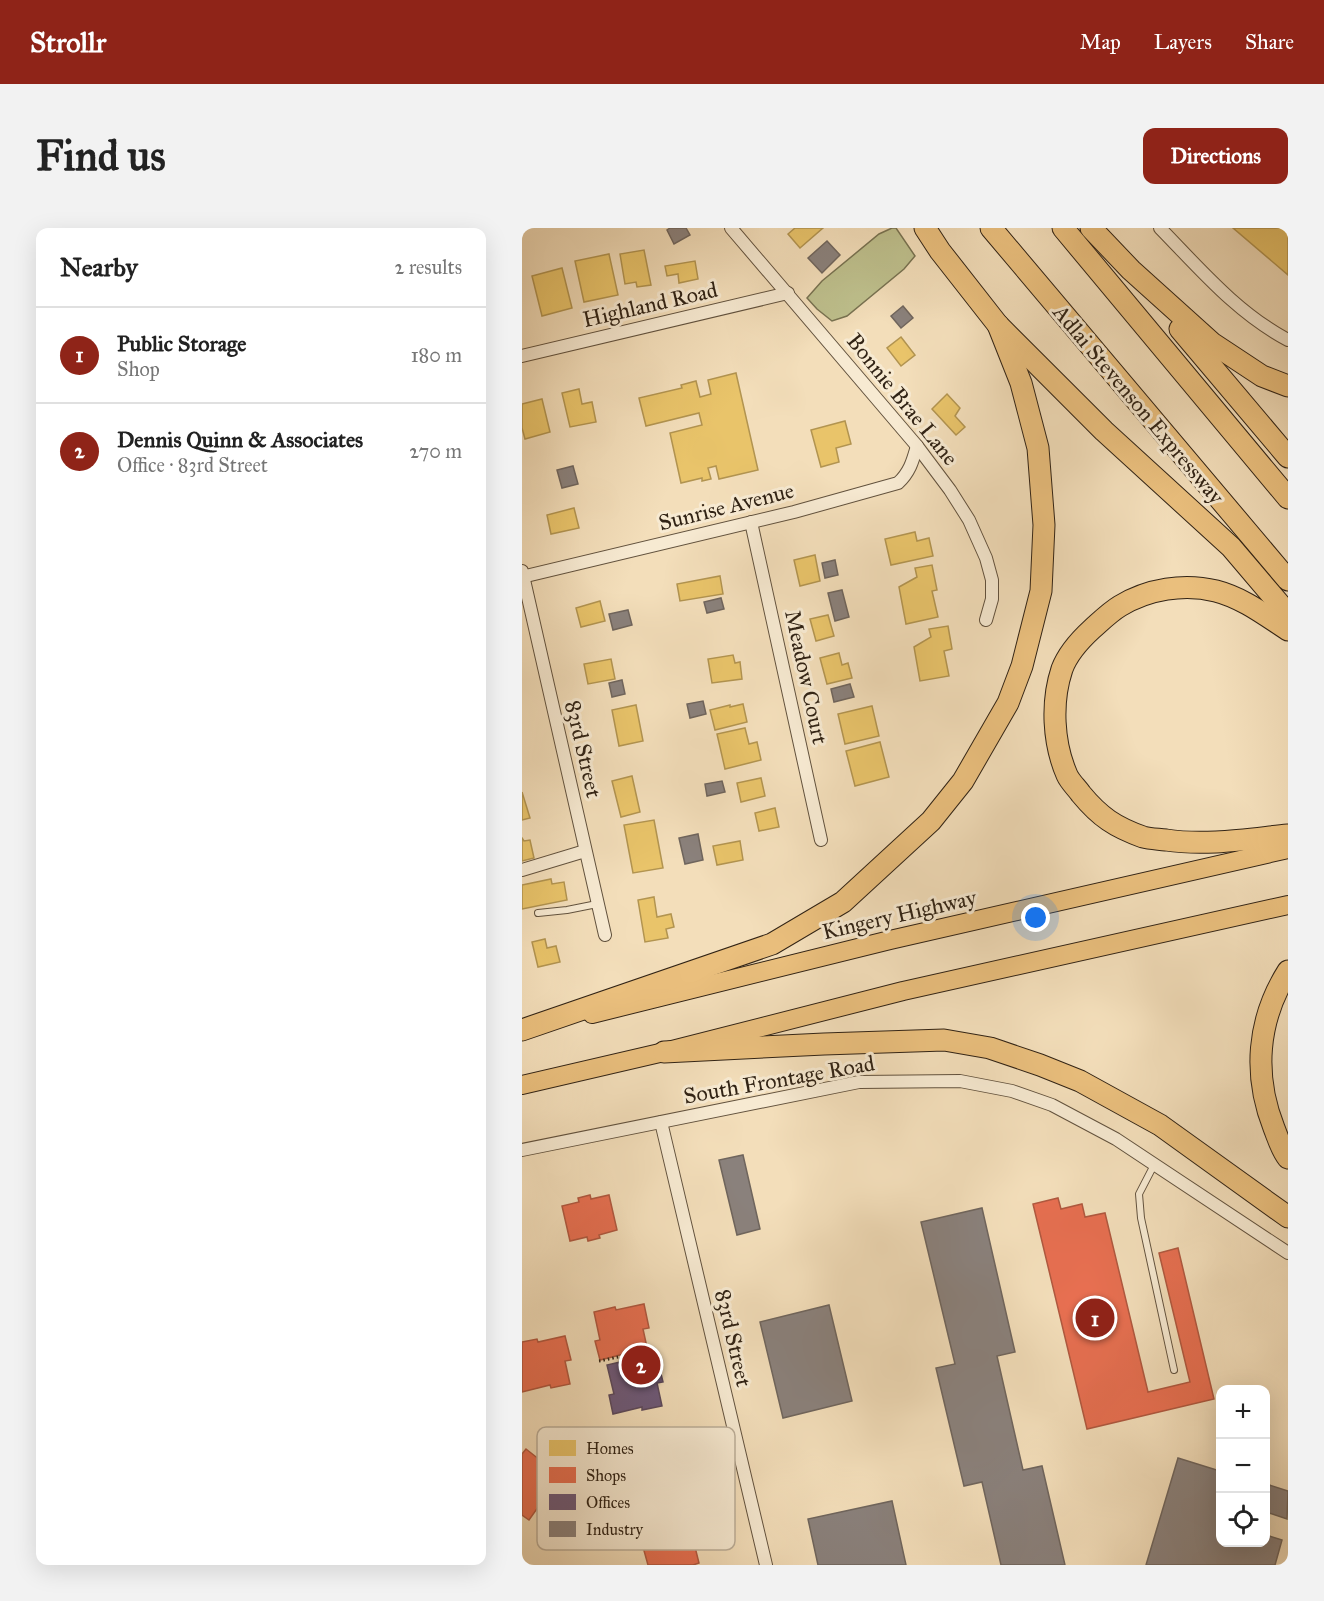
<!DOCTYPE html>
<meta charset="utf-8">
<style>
:root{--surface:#fff;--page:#f2f2f2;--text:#222;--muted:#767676;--line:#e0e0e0;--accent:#8f2418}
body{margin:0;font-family:"IM FELL Great Primer",serif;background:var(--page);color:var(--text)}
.controls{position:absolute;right:18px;bottom:18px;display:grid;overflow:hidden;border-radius:12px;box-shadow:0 6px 24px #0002}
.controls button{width:54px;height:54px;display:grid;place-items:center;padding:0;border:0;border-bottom:2px solid var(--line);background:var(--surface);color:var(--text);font:30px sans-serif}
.you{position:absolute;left:514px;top:690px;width:21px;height:21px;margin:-15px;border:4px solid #fff;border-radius:50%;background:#1a73e8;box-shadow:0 0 0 9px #1a73e833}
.badge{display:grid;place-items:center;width:39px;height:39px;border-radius:50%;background:var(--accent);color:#fff;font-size:20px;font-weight:700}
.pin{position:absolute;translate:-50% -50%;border:3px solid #fff;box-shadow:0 2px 6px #0006}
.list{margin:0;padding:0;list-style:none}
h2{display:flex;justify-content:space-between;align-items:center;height:78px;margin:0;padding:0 24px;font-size:26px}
h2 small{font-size:20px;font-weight:400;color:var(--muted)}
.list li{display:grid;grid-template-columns:39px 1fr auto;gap:18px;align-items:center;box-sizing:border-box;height:96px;padding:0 24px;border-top:2px solid var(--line)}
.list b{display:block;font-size:22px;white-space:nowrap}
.list p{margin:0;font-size:20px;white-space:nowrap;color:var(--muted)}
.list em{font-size:20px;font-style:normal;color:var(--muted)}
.icon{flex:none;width:33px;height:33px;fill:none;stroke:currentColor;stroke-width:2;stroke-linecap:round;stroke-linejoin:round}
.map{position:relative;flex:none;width:766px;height:1337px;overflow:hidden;border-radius:12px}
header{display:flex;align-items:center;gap:36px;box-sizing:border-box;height:84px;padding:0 30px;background:var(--accent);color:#fff}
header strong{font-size:28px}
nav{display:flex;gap:33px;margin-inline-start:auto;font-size:21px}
.intro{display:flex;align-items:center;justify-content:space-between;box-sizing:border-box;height:144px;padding:0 36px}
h1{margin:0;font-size:42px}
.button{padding:15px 27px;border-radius:12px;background:var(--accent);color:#fff;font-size:21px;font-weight:700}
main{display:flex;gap:36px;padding:0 36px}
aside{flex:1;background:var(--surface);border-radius:12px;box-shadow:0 6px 24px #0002}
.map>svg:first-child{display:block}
</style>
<header>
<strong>Strollr</strong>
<nav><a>Map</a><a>Layers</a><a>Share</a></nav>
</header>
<div class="intro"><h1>Find us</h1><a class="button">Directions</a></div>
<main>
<aside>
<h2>Nearby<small>2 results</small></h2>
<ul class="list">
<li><span class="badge">1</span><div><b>Public Storage</b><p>Shop</p></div><em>180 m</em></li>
<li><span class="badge">2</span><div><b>Dennis Quinn &amp; Associates</b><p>Office · 83rd Street</p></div><em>270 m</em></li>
</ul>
</aside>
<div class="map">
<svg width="766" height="1337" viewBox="0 0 766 1337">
<rect width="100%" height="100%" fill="#f3deba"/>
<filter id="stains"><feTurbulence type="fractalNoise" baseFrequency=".00333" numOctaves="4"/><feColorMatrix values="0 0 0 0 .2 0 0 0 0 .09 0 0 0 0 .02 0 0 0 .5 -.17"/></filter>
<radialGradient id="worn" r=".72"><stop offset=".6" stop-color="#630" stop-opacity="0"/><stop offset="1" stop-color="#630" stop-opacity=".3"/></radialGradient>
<polygon fill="#bec08d" stroke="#787251" stroke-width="1.5" points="370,0 374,0 393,28 382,41 325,88 310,93 295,81 285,70 300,53 357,6"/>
<g fill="#e9c46a" stroke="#b29450" stroke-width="1.5">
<polygon points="273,0 301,0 278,20 266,6"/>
<polygon points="711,0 766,0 766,47"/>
<polygon points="122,22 129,57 115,59 114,54 103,56 98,26"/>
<polygon points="87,26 96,67 62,74 53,33"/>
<polygon points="173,33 176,51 157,55 156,46 145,48 143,38"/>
<polygon points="40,40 50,80 20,88 10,48"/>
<polygon points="379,109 393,127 379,138 365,120"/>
<polygon points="214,145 236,242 197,251 194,238 186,240 189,251 180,253 180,250 159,255 148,205 180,197 177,185 124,198 117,170 160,160 159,157 174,153 178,169 189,166 186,152"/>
<polygon points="57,161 60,176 70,174 74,194 48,199 40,165"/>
<polygon points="425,166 438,180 433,188 443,199 434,207 410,181"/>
<polygon points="20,171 28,204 3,211 0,200 0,176"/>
<polygon points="323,193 329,216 314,220 317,234 299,239 289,202"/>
<polygon points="52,280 57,300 29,306 25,287"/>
<polygon points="393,304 395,313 407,310 411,328 369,337 363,311"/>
<polygon points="293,327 298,353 278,358 272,332"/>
<polygon points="410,337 415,362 410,363 416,389 384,396 377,359 395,349 393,340"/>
<polygon points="198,348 201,366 158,373 155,356"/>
<polygon points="78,373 83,393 59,399 54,380"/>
<polygon points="306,387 312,408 294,413 288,391"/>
<polygon points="426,398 430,421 422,423 427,448 398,453 392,419 409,409 407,401"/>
<polygon points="317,425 320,437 326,435 330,450 305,456 298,430"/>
<polygon points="211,427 213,435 218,434 220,451 190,455 186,431"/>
<polygon points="89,431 93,451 66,456 62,436"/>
<polygon points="221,476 225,494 193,502 188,482 208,477 208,479"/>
<polygon points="114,477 121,513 97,518 90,482"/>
<polygon points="350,478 357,508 323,516 316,486"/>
<polygon points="223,500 227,516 235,514 239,532 203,541 195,506"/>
<polygon points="358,514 367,549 333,558 324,523"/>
<polygon points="110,548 118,584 99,589 90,553"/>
<polygon points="239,550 243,568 219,574 215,555"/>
<polygon points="0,564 8,590 0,592"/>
<polygon points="253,580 257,599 237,603 233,585"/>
<polygon points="132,592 141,640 111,645 102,597"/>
<polygon points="0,610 2,613 8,612 12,630 0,633"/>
<polygon points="218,613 221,632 195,637 191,618"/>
<polygon points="29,651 30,656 42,654 45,672 0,681 0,657"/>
<polygon points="132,669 135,689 149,686 152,699 144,701 146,710 123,714 116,672"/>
<polygon points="23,711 25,720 34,718 38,734 16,739 10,714"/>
</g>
<g fill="#e76f51" stroke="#b0583f" stroke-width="1.5">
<polygon points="68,967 69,971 87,967 95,1002 77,1007 78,1010 66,1013 65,1009 48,1013 40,978 57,974 56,970"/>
<polygon points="536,970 539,981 560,976 563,989 583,985 626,1164 668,1154 637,1025 656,1020 692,1171 565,1201 511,976"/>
<polygon points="122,1076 127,1100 121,1101 126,1124 107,1128 106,1125 78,1132 73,1113 78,1112 72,1084 93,1079 94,1082"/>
<polygon points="43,1108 49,1132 43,1133 48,1156 29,1160 28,1157 0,1164 0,1114 15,1111 16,1114"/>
<polygon points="4,1221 23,1236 19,1240 39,1254 27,1271 24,1268 7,1292 0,1287 0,1226"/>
<polygon points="171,1311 177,1335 171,1337 126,1337 121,1319 143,1313 144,1317"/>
</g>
<polygon fill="#6d597a" stroke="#5b495c" stroke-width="1.5" points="135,1130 141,1154 135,1155 140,1178 120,1182 120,1179 91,1186 87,1167 92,1166 85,1137 107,1132 108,1136"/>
<g fill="#8a817c" stroke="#6f655d" stroke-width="1.5">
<polygon points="148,0 164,0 168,7 152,16 145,2"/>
<polygon points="305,13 318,27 300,45 286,30"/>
<polygon points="381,78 391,90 379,100 369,88"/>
<polygon points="51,238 56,256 40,260 35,242"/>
<polygon points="313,332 316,347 303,350 300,335"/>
<polygon points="320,362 327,389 313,393 306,365"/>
<polygon points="199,370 202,381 185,385 182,374"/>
<polygon points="106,382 110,397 91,402 87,386"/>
<polygon points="100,452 103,466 90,469 87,455"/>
<polygon points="328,456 332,469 312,474 309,461"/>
<polygon points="181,473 184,486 168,490 165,476"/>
<polygon points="200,553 203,564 185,568 183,556"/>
<polygon points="176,606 181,632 163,636 157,610"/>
<polygon points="221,927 238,1001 215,1007 197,932"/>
<polygon points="460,980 493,1124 475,1128 501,1242 520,1238 543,1337 479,1337 460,1254 442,1258 414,1140 433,1136 399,994"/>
<polygon points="307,1077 330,1173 261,1190 238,1094"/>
<polygon points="656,1230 698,1243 698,1314 744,1314 744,1307 760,1312 753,1337 624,1337"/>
<polygon points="744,1256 766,1263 765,1291 744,1284"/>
<polygon points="370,1273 384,1337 296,1337 286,1291"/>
</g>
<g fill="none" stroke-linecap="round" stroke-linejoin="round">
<defs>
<g id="service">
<polyline points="16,685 45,682 75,676"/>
<polyline points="632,937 617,966 619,990 652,1142"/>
</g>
<g id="minor">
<polyline points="209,0 395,218 428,262 447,292 464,330 470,352 470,371 464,392"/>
<path d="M638 0C678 41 715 85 766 112"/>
<polyline points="0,128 266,65"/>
<polyline points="229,294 299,612"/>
<polyline points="0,343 83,707"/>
<path d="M0 349 272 284 376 255C388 244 391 232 395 218"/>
<polyline points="0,642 63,623"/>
<polyline points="139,894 244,1337"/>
<polyline points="0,922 337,854 438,853 490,863 530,877 594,911 766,1025"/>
</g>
<g id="primary">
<polyline points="70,786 368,712 766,621"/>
<polyline points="0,857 142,824 381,763 766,677"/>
</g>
<g id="motorway">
<polyline points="403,0 418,23 476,97 582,203 709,319 766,386"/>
<polyline points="469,0 766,352"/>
<polyline points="541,0 766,270"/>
<polyline points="569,0 609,42 690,115 740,148 766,158"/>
<polyline points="658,101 766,229"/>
<path d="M766 402C743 387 721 370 694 363 662 355 626 361 598 378 588 384 579 393 570 401 558 412 546 425 540 441 529 474 531 515 545 547 548 554 555 560 559 566 578 589 593 599 621 609 628 611 636 611 644 612 684 618 726 611 766 607"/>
<path d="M766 743C735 792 731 847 752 900 756 910 759 921 766 930"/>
<polyline points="0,802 250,716 321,674 409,593 441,553 486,475 500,438 519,363 522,297 516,220 499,155 476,97"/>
<polyline points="142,824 302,816 422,812 468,820 518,837 558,853 638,897 766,989"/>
</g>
</defs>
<use href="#service" stroke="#62523e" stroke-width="8"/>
<use href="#minor" stroke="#62523e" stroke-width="14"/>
<use href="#primary" stroke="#312315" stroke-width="20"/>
<use href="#motorway" stroke="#312315" stroke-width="23"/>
<path stroke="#312315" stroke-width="3" stroke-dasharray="1.5 3" stroke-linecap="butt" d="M77 1133C91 1131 107 1123 117 1134"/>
<use href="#service" stroke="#f7ead2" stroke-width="6"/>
<use href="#minor" stroke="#f7ead2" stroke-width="12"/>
<use href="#primary" stroke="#eabf7d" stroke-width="18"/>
<use href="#motorway" stroke="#eabf7d" stroke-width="21"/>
</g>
<g text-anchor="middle" stroke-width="6" stroke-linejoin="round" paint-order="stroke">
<g font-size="22" fill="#312315" stroke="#f7ead2">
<text transform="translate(128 76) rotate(-13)" y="8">Highland Road</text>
<text transform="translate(381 171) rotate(51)" y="8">Bonnie Brae Lane</text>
<text transform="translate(617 176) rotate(50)" y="8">Adlai Stevenson Expressway</text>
<text transform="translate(204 278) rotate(-14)" y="8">Sunrise Avenue</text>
<text transform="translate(285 449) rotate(78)" y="8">Meadow Court</text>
<text transform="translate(62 521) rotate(77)" y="8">83rd Street</text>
<text transform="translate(377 686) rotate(-13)" y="8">Kingery Highway</text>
<text transform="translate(257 851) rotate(-10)" y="8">South Frontage Road</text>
<text transform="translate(212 1110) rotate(77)" y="8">83rd Street</text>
</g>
</g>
<rect x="15" y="1199" width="198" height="123" rx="9" fill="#f7ead2" stroke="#bcae99" stroke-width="1.5"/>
<rect x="27" y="1212" width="27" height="16" fill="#e9c46a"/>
<rect x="27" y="1239" width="27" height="16" fill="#e76f51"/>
<rect x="27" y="1266" width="27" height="16" fill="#6d597a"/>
<rect x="27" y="1293" width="27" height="16" fill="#8a817c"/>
<g font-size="16" fill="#312315">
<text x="64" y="1226">Homes</text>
<text x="64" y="1253">Shops</text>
<text x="64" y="1280">Offices</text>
<text x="64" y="1307">Industry</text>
</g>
<rect width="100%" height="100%" filter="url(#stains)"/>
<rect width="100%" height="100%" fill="url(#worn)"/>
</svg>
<div class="controls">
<button>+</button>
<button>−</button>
<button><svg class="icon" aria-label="locate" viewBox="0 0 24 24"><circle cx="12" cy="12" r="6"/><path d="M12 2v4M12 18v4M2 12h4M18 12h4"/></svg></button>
</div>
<div class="you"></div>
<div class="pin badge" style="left:573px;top:1090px">1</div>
<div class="pin badge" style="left:119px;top:1137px">2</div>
</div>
</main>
